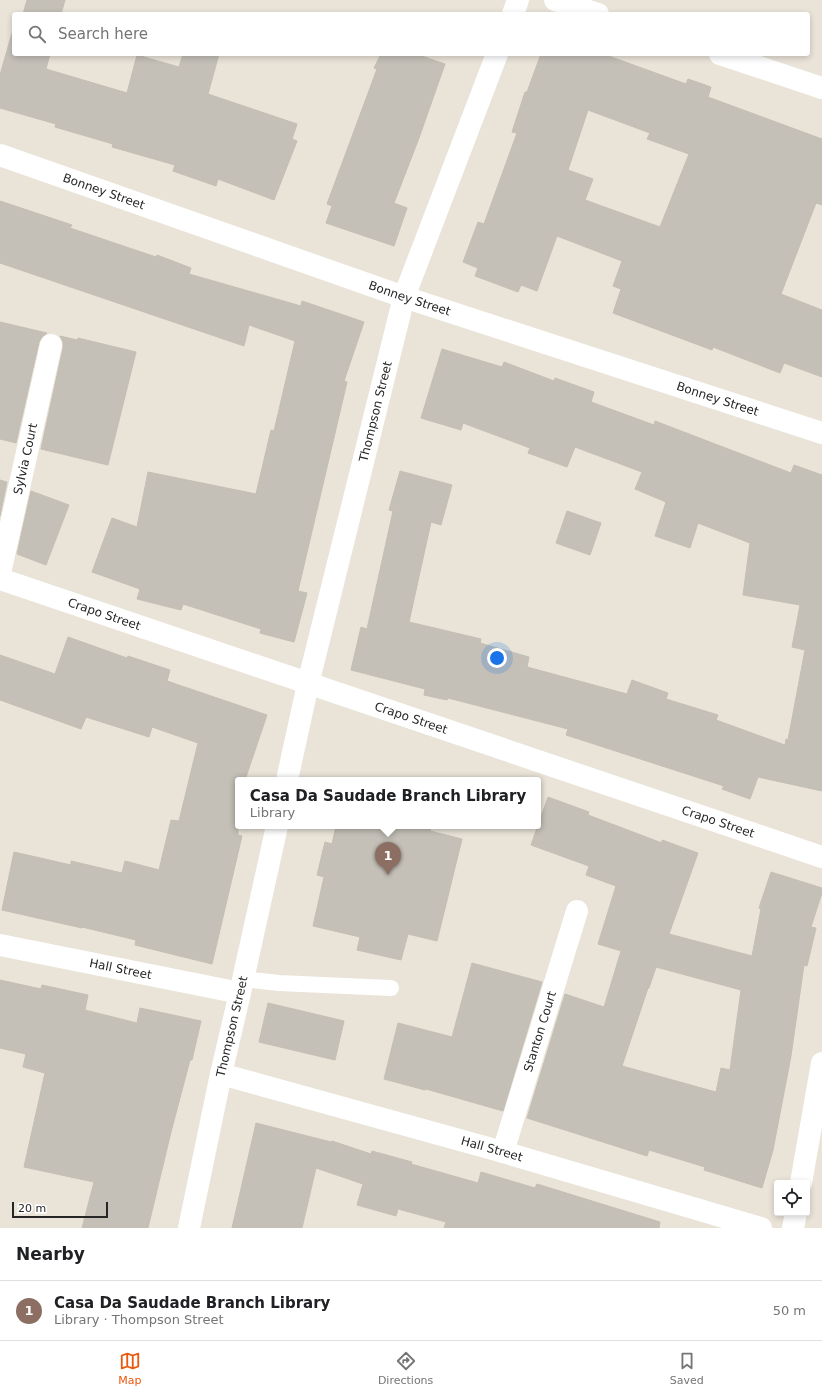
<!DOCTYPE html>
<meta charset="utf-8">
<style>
:root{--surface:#fff;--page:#f2f2f2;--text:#202124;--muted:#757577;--line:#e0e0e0;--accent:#ea580c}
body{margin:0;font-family:"DejaVu Sans",sans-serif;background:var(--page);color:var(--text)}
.controls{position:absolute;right:12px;bottom:12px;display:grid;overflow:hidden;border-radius:4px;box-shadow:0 2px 6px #0003}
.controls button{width:36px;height:36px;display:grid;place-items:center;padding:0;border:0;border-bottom:1px solid var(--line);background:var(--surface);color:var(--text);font:20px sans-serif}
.scale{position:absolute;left:12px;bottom:10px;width:96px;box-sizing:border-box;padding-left:4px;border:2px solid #262626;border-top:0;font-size:11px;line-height:14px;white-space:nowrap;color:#262626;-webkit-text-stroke:3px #fff;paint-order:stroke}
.you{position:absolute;left:497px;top:658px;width:14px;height:14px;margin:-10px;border:3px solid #fff;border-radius:50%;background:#1a73e8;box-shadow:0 0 0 6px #1a73e833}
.badge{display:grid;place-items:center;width:26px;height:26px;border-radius:50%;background:var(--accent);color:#fff;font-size:13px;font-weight:700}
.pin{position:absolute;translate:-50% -33px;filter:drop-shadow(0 1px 2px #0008)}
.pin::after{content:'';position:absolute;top:21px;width:14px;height:12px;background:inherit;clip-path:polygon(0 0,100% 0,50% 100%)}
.popup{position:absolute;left:235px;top:777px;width:306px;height:52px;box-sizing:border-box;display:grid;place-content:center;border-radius:4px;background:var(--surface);filter:drop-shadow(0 1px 3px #0005);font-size:13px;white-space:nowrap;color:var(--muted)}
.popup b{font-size:15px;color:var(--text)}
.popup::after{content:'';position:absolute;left:50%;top:100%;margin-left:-8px;border:8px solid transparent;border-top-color:var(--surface)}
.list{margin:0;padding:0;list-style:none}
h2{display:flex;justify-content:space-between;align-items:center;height:52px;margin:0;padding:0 16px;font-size:17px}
h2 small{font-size:13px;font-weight:400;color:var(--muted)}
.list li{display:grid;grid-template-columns:26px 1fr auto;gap:12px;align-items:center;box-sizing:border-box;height:60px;padding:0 16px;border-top:1px solid var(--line)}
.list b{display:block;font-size:15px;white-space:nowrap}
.list p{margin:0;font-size:13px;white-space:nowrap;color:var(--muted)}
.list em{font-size:13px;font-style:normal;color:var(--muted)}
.icon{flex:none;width:22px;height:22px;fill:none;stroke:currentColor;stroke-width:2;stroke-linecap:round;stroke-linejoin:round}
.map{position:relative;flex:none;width:822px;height:1228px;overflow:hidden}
.search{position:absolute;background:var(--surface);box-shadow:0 2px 6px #0003;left:12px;right:12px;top:12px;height:44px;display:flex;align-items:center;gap:10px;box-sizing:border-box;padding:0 14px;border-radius:4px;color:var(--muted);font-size:15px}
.sheet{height:112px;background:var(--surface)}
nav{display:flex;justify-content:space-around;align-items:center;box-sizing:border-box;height:56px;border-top:1px solid var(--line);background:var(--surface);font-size:11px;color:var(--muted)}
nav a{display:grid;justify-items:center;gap:2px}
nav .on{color:var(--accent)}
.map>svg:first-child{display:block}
</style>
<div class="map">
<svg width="822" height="1228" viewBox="0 0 822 1228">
<rect width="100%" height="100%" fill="#e9e3d8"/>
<g fill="#c4c0b8" stroke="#c4bfb2" fill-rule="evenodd">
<polygon points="27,0 65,0 61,14 23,14"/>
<polygon points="12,33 14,34 14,54 50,54 46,69 127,93 137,55 179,67 183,54 219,54 208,94 297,124 292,139 297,141 274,200 218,179 216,186 173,171 175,165 112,147 113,144 55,127 56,124 0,108 0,75"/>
<polygon points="381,54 416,54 445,64 419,138 394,203 407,208 394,246 326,223 332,206 327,204 377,69 374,68"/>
<path d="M541 54H603L686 84 688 79 711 87 708 97 822 139V205L816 203 781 294 822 310V377L784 363 780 373 713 347 712 350 613 313 621 289 613 286 622 261 557 236 537 291 521 285 518 292 475 276 478 268 463 262 478 222 484 224 517 133 512 132 525 92H527ZM588 110 650 133 647 139 689 154 660 227 585 200 593 179 568 170Z"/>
<polygon points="0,201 72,225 70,228 156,257 157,255 191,268 189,274 301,306 302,301 364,322 344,381 347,382 298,591 307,593 294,642 260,633 261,629 183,604 181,610 137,599 140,589 92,572 112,518 137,527 148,472 256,494 271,430 274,431 295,341 249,325 244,346 0,263"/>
<polygon points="0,322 47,333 42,337 39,342 16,443 0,439"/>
<polygon points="60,336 77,340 78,338 136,352 108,465 41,449 63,348 63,342"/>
<polygon points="442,349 502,367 504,362 554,381 555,378 594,392 591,402 654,425 655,421 791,473 794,465 822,475 822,791 758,777 750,799 722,789 724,786 566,735 568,729 448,698 447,700 424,695 425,689 351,670 361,627 367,629 393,511 389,510 400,471 452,485 441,525 431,522 409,622 481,639 480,643 529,657 527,667 627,694 632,680 668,693 666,699 718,715 716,720 785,745 786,739 788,740 805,650 792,647 800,605 743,595 750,543 698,523 690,548 655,536 666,502 635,489 642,472 575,447 567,467 528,453 530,448 463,423 461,430 421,418"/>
<polygon points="0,480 7,482 0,516"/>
<polygon points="31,491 69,505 46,565 17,554"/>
<polygon points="567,511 601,523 590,555 556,543"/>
<polygon points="68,637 127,658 128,656 170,670 167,681 267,715 245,780 238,780 238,835 242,836 212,964 135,945 136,940 82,927 82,928 2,910 14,852 71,865 71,861 122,873 125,861 159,870 171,820 179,821 198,743 152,727 149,737 86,717 81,729 0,700 0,655 55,674"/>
<path d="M548 797 589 812 588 815 662 843V840L698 853 669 934 752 956 761 909 759 908 771 872 822 888V893L811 927 816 928 807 966 804 965 791 1056 773 1150 762 1188 704 1170 705 1167 649 1150 647 1156 527 1118 565 994 604 1007 621 951 598 944 616 886 586 875 589 866 531 845ZM656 967 741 990 730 1070 721 1068 716 1092 622 1066 648 988H649Z"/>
<polygon points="336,826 431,826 430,831 462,839 437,941 408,934 401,960 357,950 360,937 313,926 324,877 317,875 325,842 332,844"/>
<polygon points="472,963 542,982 503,1111 426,1089 425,1090 384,1079 398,1023 452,1037"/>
<polygon points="0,980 41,989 42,985 88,995 85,1010 137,1023 140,1008 201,1021 192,1060 190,1060 171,1132 148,1228 82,1228 94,1182 24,1167 45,1073 23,1067 26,1054 0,1048"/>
<polygon points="268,1003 344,1021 335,1060 259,1042"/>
<polygon points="256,1123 331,1142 332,1141 371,1154 372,1151 412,1162 411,1164 478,1183 481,1172 535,1188 537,1184 660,1222 659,1228 444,1228 446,1222 398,1209 396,1216 357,1205 363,1184 316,1168 302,1228 232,1228"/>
</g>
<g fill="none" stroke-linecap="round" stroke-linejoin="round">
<polyline stroke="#fff" stroke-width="16" points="243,979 279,983 391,988"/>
<g stroke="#fff" stroke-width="22">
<polyline points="513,14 518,0"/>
<path id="s1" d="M0 155 404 297 822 433"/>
<path id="s2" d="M0 573 51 345"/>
<path id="s3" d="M0 579 822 857"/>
<path id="s4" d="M287 780 308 684 404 297 497 54"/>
<path id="s5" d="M0 945 240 993"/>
<path id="s6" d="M221 1074 503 1152 761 1228"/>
<path id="s7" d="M503 1152 577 911"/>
<polyline points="801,1183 822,1063"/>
<path id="s8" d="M189 1228 221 1074 240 993 277 826"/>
<polyline points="793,1228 796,1213"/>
</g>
<g stroke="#fff" stroke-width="22">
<polyline points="555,0 598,14"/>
<polyline points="720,54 822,88"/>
</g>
</g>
<g text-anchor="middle" stroke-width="3" stroke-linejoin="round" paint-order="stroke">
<g font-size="12" fill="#262626" stroke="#fff">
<text dy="4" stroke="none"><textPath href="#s1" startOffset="110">Bonney Street</textPath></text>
<text dy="4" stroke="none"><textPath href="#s1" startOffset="434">Bonney Street</textPath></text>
<text dy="4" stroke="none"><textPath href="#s1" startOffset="758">Bonney Street</textPath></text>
<text dy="4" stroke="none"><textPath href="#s4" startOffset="379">Thompson Street</textPath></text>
<text dy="4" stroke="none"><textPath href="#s2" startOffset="117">Sylvia Court</textPath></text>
<text dy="4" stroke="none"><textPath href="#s3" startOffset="110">Crapo Street</textPath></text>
<text dy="4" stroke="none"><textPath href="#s3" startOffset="434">Crapo Street</textPath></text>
<text dy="4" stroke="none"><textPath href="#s3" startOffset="758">Crapo Street</textPath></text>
<text dy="4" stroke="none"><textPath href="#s5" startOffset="123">Hall Street</textPath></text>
<text dy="4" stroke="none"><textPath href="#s8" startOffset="206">Thompson Street</textPath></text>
<text dy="4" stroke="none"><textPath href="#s7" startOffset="126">Stanton Court</textPath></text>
<text dy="4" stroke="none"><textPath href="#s6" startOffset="281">Hall Street</textPath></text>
</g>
</g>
</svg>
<div class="controls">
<button><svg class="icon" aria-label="locate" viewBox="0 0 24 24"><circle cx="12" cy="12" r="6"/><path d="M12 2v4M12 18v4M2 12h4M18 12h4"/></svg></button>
</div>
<div class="scale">20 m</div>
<div class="you"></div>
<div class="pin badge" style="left:388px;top:875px;background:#8d6e63">1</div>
<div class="popup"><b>Casa Da Saudade Branch Library</b>Library</div>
<div class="search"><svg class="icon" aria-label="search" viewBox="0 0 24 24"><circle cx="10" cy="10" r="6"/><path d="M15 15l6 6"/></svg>Search here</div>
</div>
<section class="sheet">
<h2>Nearby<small></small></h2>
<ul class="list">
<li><span class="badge" style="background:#8d6e63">1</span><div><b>Casa Da Saudade Branch Library</b><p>Library · Thompson Street</p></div><em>50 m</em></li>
</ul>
</section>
<nav>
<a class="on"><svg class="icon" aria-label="map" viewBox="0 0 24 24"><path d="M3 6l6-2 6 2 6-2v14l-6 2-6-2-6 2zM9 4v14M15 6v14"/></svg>Map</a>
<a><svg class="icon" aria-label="directions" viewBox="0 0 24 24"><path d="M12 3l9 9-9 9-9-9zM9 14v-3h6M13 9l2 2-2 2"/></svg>Directions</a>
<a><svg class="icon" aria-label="saved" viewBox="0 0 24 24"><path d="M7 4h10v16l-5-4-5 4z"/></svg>Saved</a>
</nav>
